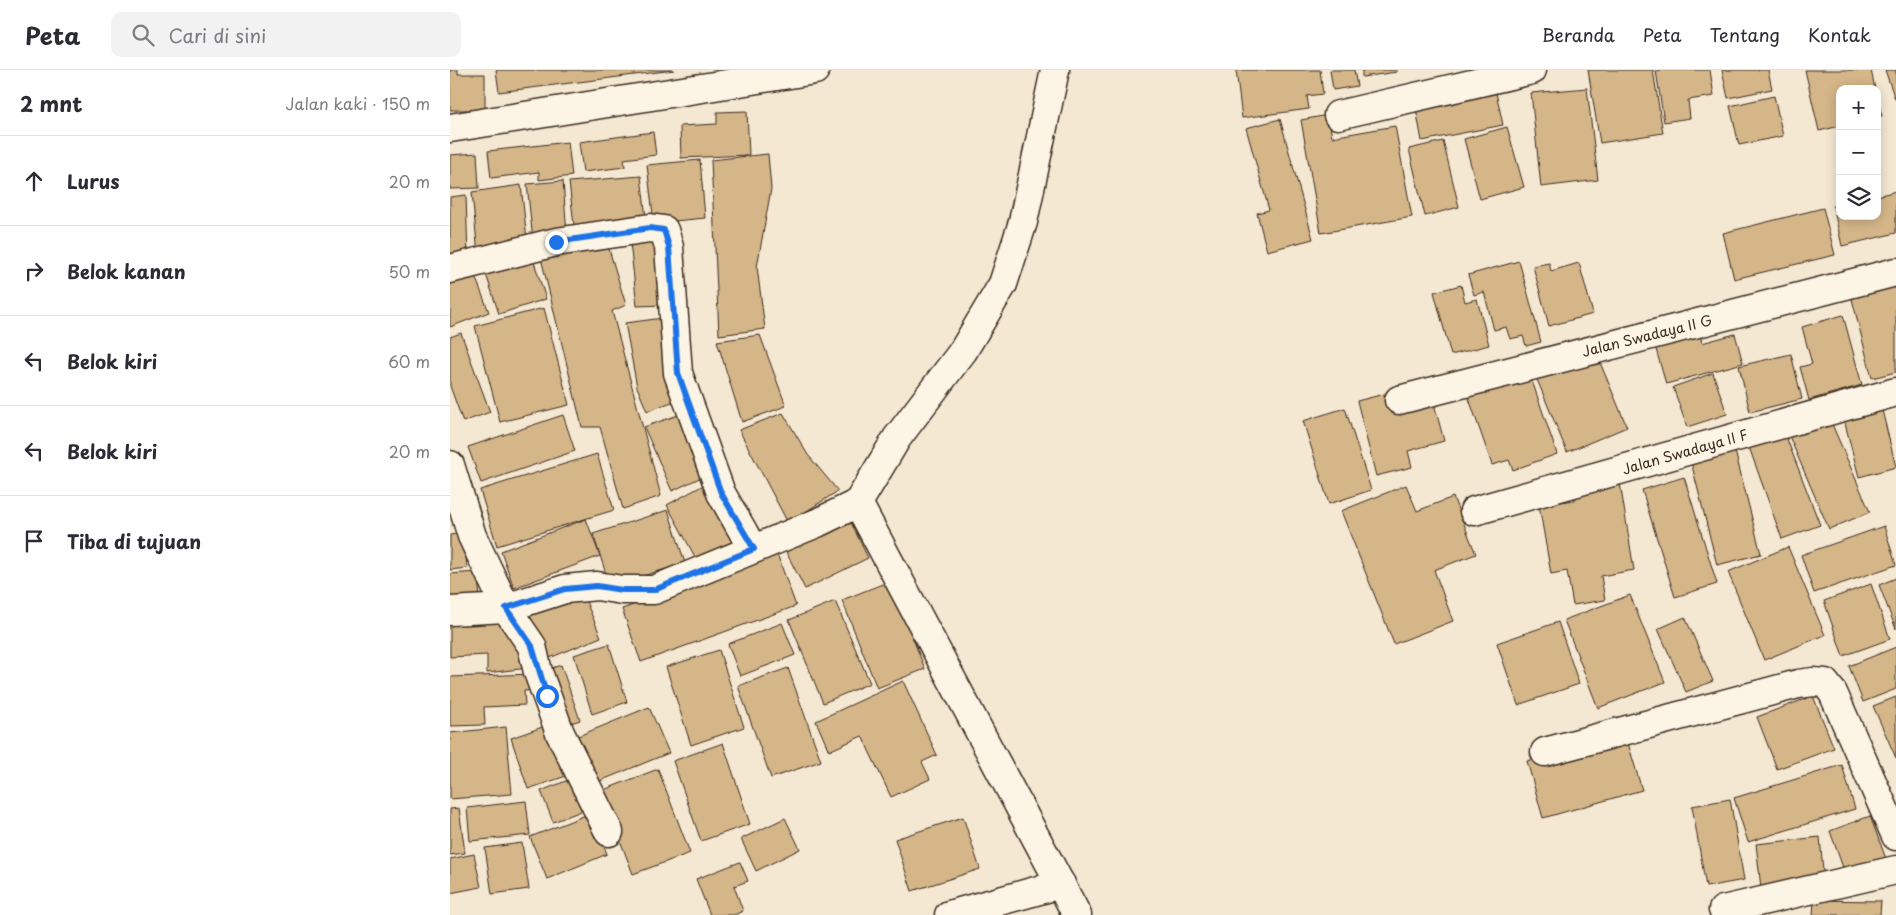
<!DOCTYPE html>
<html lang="id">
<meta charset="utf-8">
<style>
:root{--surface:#fff;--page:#f2f2f3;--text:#2b2b33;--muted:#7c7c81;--line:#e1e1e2}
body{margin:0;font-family:"Playpen Sans",sans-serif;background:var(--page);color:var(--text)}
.controls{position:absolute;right:15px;top:15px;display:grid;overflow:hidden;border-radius:10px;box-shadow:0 2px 12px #0003}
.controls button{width:45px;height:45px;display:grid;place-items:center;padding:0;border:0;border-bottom:1px solid var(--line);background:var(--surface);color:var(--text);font:25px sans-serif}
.stop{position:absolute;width:15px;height:15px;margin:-11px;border:4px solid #1a73e8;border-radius:50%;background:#fff}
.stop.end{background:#1a73e8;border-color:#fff;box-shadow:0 1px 5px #0008}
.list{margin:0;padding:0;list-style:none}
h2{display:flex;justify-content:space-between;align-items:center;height:65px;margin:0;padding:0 20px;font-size:21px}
h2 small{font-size:16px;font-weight:400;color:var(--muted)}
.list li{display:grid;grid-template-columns:32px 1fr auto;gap:15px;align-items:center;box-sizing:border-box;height:90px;padding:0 20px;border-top:1px solid var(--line)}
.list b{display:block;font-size:19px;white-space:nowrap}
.list em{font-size:16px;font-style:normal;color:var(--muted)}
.icon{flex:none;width:28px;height:28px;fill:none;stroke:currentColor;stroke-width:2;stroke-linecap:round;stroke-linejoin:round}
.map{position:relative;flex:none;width:1446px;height:845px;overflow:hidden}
header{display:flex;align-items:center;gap:30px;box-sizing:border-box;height:70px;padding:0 25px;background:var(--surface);border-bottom:1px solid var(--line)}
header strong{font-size:24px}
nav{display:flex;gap:28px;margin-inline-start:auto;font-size:18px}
.search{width:350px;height:45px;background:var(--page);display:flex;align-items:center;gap:12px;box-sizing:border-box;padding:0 18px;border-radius:10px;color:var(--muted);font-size:19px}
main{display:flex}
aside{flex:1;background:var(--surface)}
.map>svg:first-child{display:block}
</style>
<header>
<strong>Peta</strong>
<div class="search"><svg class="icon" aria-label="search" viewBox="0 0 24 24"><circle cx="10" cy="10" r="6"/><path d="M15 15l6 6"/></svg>Cari di sini</div>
<nav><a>Beranda</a><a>Peta</a><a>Tentang</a><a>Kontak</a></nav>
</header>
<main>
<aside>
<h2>2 mnt<small>Jalan kaki · 150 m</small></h2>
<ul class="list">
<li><svg class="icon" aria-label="ahead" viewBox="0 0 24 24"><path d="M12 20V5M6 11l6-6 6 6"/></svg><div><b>Lurus</b></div><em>20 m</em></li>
<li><svg class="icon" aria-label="right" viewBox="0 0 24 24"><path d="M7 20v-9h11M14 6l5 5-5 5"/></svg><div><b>Belok kanan</b></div><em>50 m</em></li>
<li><svg class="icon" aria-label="left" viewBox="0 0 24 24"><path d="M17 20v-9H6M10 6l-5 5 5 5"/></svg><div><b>Belok kiri</b></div><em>60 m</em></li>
<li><svg class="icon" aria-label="left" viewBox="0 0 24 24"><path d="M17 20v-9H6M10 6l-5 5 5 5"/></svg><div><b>Belok kiri</b></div><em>20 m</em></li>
<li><svg class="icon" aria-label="arrive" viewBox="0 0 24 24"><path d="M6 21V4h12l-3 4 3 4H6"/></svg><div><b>Tiba di tujuan</b></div></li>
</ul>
</aside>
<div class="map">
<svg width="1446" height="845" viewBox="0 0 1446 845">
<rect width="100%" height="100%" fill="#f4e8d3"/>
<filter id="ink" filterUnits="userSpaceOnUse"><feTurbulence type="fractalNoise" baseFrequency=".02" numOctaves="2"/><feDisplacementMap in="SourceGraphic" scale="10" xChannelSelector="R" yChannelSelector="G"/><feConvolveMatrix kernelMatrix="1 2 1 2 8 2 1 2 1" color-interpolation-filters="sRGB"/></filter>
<g filter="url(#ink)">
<g fill="#d5b689" stroke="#3b2a1e">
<polygon points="0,0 8,0 8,4 35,4 35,40 0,40"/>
<polygon points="46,0 224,0 49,22"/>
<polygon points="786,0 870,0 873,24 857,26 859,39 792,48"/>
<polygon points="880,0 904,0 907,16 883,20"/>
<polygon points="912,0 947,0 947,2 912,7"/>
<polygon points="1138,0 1203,0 1213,63 1150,73"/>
<polygon points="1213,0 1260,0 1264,26 1238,30 1240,48 1214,52 1206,1"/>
<polygon points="1272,0 1318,0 1322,19 1278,28"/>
<polygon points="1355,0 1421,0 1425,19 1390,19 1390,56 1369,61"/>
<polygon points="1435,0 1446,0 1446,29 1445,29"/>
<polygon points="1044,13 1053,55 972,71 964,28"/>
<polygon points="1137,18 1148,110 1091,117 1081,23"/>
<polygon points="1324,26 1333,66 1289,75 1280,36"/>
<polygon points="1427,28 1432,46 1427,47"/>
<polygon points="297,41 299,85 231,88 230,56 267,54 267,42"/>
<polygon points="878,45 882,67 945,56 962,147 871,163 851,50"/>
<polygon points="830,49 863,169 817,181 807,143 819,140 796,58"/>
<polygon points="1057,57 1074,117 1030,129 1014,69"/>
<polygon points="203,62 206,85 174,89 175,97 133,102 129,72"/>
<polygon points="993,71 1009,137 975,146 959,79"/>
<polygon points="118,72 122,106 89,110 89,102 41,108 38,81"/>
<polygon points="27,83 29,118 0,119 0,85"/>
<polygon points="318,84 321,119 307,197 315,259 269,265 261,90"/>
<polygon points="250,90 255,148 204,153 197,95"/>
<polygon points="191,106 196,148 125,164 119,112"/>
<polygon points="113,111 117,165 83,171 77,114"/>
<polygon points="71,115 77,170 44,173 45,183 28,185 22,122"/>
<polygon points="1446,121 1446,163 1392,176 1383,136 1390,135 1390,146 1427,146 1427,126"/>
<polygon points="16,125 18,188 0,193 0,127"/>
<polygon points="1373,138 1385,185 1284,209 1273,163"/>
<polygon points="209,168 216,235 187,236 180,172"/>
<polygon points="158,176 176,235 162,241 211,426 173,439 150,357 132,357 91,188"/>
<polygon points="82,186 96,229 49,244 35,201"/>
<polygon points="1069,191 1091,272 1076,276 1073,266 1060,269 1056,257 1044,260 1034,222 1024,225 1018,205"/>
<polygon points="1099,193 1101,201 1129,193 1143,244 1099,256 1083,196"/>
<polygon points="23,201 39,242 0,257 0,210"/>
<polygon points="1446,214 1446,302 1422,308 1401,225"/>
<polygon points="1011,215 1015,232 1027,229 1039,275 1001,285 984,222"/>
<polygon points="94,238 119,335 50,352 25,256"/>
<polygon points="1393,245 1412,315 1359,330 1350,297 1362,294 1352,257"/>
<polygon points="221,247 233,328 197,341 187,317 175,253"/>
<polygon points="1248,256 1252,273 1285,264 1293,293 1216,314 1203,269"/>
<polygon points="11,263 40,342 13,352 0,316 0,267"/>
<polygon points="310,265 336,336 292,352 267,271"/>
<polygon points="1146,283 1177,357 1117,382 1086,307"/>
<polygon points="1341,284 1352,329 1300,342 1289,296"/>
<polygon points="1078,299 1107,384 1063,400 1059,390 1042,395 1016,320"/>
<polygon points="1263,303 1277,344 1237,357 1223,317"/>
<polygon points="938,323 983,330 994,371 958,381 962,397 926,406 907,331"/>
<polygon points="1431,336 1446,397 1409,407 1393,346"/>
<polygon points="895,338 921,420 879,434 853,351"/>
<polygon points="234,343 258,404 222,421 194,357"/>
<polygon points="333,343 358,385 388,421 338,453 289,360"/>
<polygon points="113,345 125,381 31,413 18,377"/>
<polygon points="1378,345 1420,442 1379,459 1336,359"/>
<polygon points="1335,364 1370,455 1332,469 1299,377"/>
<polygon points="1285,381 1311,484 1267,495 1241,392"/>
<polygon points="147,384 164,440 47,476 30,420"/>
<polygon points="1234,407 1267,514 1225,527 1192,420"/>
<polygon points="261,411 294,473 250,496 217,435"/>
<polygon points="1170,413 1184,500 1151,506 1155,530 1123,535 1117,501 1101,504 1089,435 1125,430 1123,421"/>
<polygon points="956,415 967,441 1003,427 1026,484 984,500 1003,551 944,574 891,441"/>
<polygon points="218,440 235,493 160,516 143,464"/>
<polygon points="397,444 418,488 355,519 333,476"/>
<polygon points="136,449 150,486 64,518 51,481"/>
<polygon points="1434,456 1446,495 1364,523 1351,485"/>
<polygon points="14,463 17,498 0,500 0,465"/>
<polygon points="1338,477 1375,565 1314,590 1278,502"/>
<polygon points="327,484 346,536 191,592 172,539"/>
<polygon points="27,502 31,535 0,537 0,504"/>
<polygon points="1446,508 1446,559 1429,515"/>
<polygon points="440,511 475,599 427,618 392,530"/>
<polygon points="1421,514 1440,569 1393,586 1374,531"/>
<polygon points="132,522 151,567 97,589 79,543"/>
<polygon points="1180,525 1215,612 1148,638 1114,550"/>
<polygon points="385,531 420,613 373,633 339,550"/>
<polygon points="62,547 78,598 37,603 37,585 0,587 0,553"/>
<polygon points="1235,547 1263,611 1236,622 1208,559"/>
<polygon points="1108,552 1129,614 1068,635 1047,573"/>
<polygon points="332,553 345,585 290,606 278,574"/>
<polygon points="159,574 177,632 142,644 124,585"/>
<polygon points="1446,577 1446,619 1413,632 1399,596"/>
<polygon points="269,580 294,657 241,675 216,597"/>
<polygon points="111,595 130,650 109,657 90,602"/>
<polygon points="338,598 371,691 321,708 288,616"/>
<polygon points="83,604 84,620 74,621 75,635 34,637 35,655 0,656 0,607"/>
<polygon points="453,611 487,685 472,692 480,709 441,727 412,666 379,681 366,651"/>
<polygon points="1363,626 1384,678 1327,699 1307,647"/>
<polygon points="1446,627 1446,688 1423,636"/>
<polygon points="199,637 219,683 140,715 121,669"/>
<polygon points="104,653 122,704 78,719 61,668"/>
<polygon points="56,657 62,724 0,729 0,663"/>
<polygon points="1175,663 1192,720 1093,748 1077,691"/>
<polygon points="273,673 300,754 251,771 223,691"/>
<polygon points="1392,695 1405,739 1298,772 1284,728"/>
<polygon points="208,699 240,783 183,804 151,721"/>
<polygon points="126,707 139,738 103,752 91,721"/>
<polygon points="1280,729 1294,810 1256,817 1242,736"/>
<polygon points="76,731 80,765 20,771 17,738"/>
<polygon points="9,738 15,783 0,785 0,739"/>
<polygon points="141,743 157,784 97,809 80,767"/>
<polygon points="1420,746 1438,794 1397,809 1380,761"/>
<polygon points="513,747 530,799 462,821 445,769"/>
<polygon points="335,748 350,779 306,801 291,769"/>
<polygon points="1370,767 1374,812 1311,818 1306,774"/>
<polygon points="72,773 79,819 42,824 35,778"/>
<polygon points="24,784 31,817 0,823 0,789"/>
<polygon points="290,792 298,811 284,816 293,841 284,845 260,845 246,809"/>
<polygon points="1364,830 1431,831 1430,845 1363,845"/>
</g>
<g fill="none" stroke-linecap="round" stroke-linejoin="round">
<defs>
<g id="minor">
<polyline points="605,0 573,152 553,214 513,281 447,368 408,433 627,845"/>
<polyline points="888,45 1082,0"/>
<polyline points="0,58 365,0"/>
<polyline points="0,199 106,172 200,158 214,160 219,177 228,303 271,423 303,479"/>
<polyline points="949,330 1446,202"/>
<polyline points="0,395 22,466 56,538 82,576 88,602 110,663 159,762"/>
<polyline points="1024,441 1446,322"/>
<polyline points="0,541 56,538 115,519 147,516 172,520 204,520 367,453 408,433"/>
<polyline points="1095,682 1348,614 1363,612 1375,613 1383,623 1446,766"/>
<polyline points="1273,840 1446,800"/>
<polyline points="499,845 611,814"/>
</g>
</defs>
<use href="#minor" stroke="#3b2a1e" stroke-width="31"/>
<use href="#minor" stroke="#fcf5e5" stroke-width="28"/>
</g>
</g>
<g fill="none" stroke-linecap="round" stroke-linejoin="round" filter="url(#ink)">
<polyline stroke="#1a73e8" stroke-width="6" points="97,626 82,576 56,538 115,519 147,516 172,520 204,520 304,479 271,423 228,303 219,177 214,160 200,158 106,172"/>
</g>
<g text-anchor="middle" stroke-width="4" stroke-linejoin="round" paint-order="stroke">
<g font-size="14" fill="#3b2a1e" stroke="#fcf5e5">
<text transform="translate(1197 266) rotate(-14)" y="5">Jalan Swadaya II G</text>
<text transform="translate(1235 382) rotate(-16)" y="5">Jalan Swadaya II F</text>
</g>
</g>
</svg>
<div class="controls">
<button>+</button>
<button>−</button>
<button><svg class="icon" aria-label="layers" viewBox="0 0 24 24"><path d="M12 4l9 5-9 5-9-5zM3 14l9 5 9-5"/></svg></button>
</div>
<div class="stop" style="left:97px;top:626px"></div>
<div class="stop end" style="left:106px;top:172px"></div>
</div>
</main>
